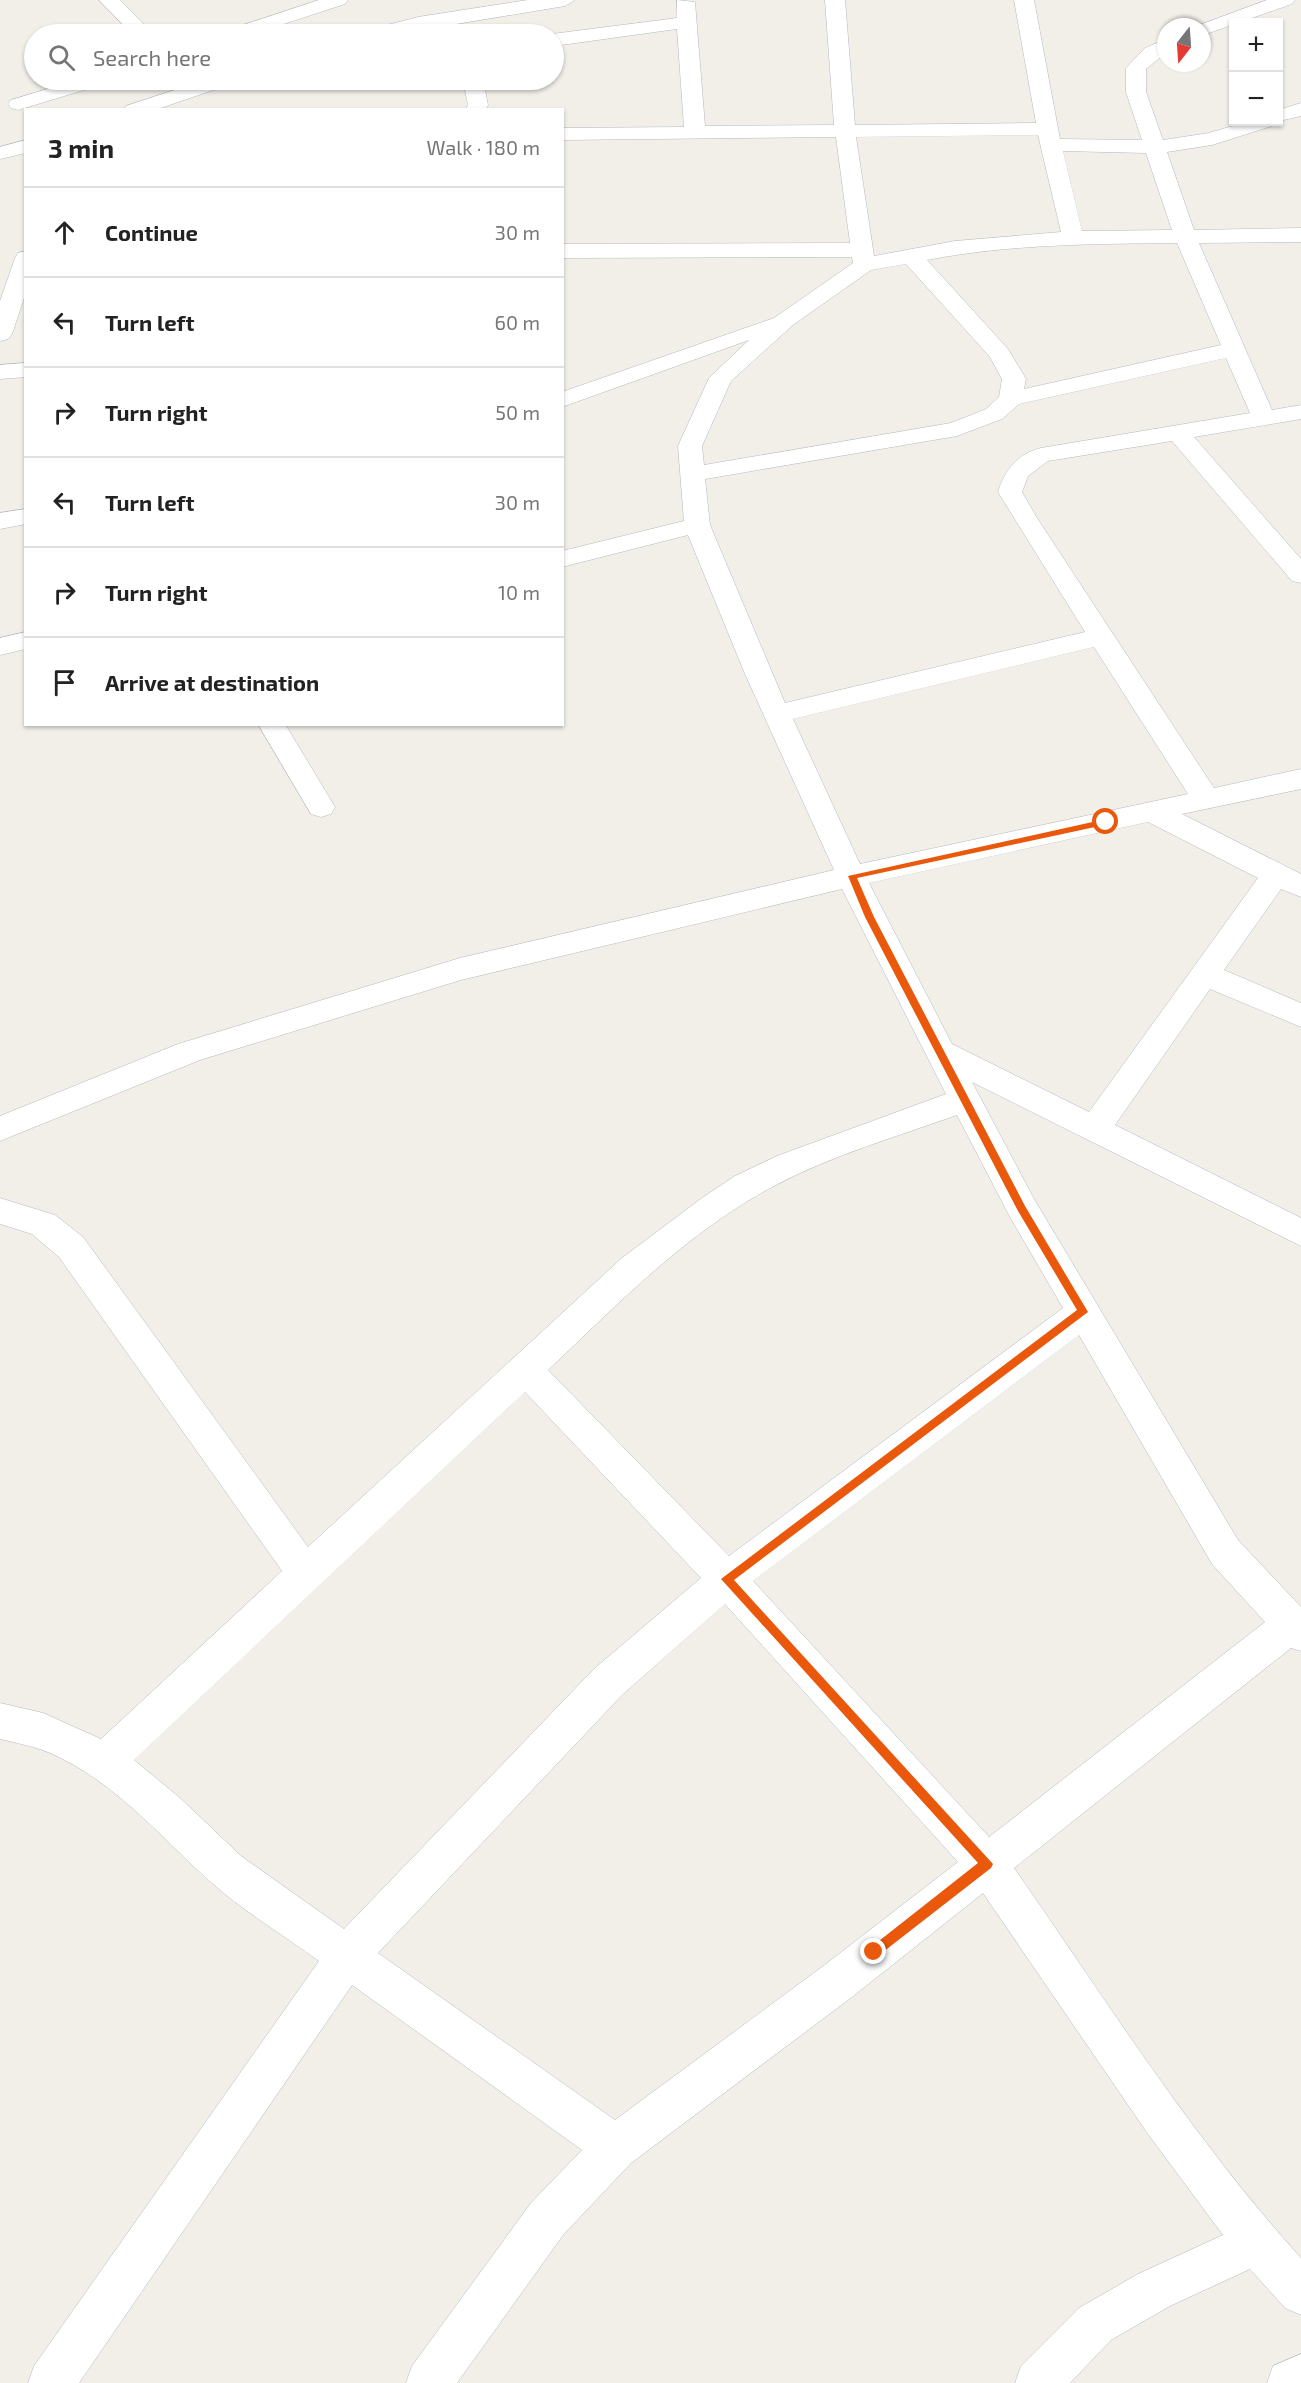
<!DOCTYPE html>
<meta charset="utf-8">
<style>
:root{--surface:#fff;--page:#f6f6f6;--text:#222;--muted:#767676;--line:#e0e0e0}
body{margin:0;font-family:"Exo 2",sans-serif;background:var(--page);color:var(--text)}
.controls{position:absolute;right:18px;top:18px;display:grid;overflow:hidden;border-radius:0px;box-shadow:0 2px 4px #0004}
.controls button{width:54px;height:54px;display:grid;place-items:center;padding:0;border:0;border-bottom:2px solid var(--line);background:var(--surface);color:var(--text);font:30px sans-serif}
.compass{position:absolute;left:1157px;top:18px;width:54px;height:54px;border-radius:50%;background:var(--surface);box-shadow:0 2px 4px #0004;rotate:197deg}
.stop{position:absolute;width:18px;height:18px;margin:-14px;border:4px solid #ea580c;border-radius:50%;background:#fff}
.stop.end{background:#ea580c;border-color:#fff;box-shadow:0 2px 6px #0008}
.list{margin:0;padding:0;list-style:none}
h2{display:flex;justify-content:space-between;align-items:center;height:78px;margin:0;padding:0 24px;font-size:26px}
h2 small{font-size:20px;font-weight:400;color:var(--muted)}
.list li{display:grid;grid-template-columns:39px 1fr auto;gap:18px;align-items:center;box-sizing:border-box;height:90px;padding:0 24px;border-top:2px solid var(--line)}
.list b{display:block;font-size:22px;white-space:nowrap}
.list em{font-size:20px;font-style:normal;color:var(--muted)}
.icon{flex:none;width:33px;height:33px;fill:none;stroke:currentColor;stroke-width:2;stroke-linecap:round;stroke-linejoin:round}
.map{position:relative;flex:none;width:1301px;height:2383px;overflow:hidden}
.search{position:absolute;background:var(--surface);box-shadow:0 2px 4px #0004;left:24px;top:24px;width:540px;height:66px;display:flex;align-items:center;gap:15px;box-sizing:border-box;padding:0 21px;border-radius:33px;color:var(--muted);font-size:22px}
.panel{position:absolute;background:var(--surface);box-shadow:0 2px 4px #0004;left:24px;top:108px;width:540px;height:618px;border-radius:0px}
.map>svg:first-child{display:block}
</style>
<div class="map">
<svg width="1301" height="2383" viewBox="0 0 1301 2383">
<rect width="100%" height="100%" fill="#f1efe8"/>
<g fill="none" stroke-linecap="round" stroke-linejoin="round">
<defs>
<g id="street">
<polygon points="99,0 120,0 153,34 132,34"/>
<polygon points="319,0 348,0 345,4 253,34 225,34 228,30"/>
<polygon points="528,0 575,0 565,6 396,34 365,34 368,30 418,17"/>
<path d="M677 0 695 2 705 126 834 125 825 0H845L855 125 1036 123 1014 0H1034L1060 139 1142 140 1126 92V68L1145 48 1166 39V53L1146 69V92L1163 140 1209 133 1246 122H1278V110L1301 103V116L1275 122 1272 126 1212 145 1167 152 1194 230 1301 228V242L1199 243 1272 410 1301 405V419L1194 437 1301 559V583L1292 581 1172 441 1048 461 1028 476 1022 492 1037 518 1214 788 1301 769V789L1182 814 1301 874V897L1281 889 1224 970 1301 1003V1027L1210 989 1115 1125 1301 1218V1246L972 1082 1034 1199 1238 1540 1301 1607V1651L1291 1648 1014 1868C1106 2000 1193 2139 1301 2258V2315L1285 2308 1250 2269 1170 2306 1111 2340 1070 2383H1015L1021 2366 1079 2308 1138 2274 1223 2235 1148 2134 983 1893 852 1997 631 2163 563 2235 457 2383H406L412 2366 531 2203 582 2150 352 1985 79 2383H28L34 2366 319 1961C284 1935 244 1912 212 1883 158 1835 110 1775 40 1749 27 1745 13 1742 0 1739V1703L43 1713 101 1739 282 1571 59 1257 32 1234 0 1224V1198L55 1215 83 1237 308 1547 622 1258 702 1198 735 1176 777 1156 946 1094 842 889 461 980 200 1060 0 1141V1116L178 1044 460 958 834 870 745 674 688 535 562 567V551L684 521 678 446 709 378 749 340 562 407V392L774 318 853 263 852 257 562 258V244L850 243 836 137 562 140V128L684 127 677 29 554 46 552 34 677 18ZM1038 135 1061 232 955 241 874 256 856 137ZM1063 151 1146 153 1172 230 1082 231ZM1177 243 1221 345 1024 389 1026 379 1008 349 927 260C1009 244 1094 244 1177 243ZM906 264 990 357 1002 379 999 397 986 409 951 423 704 465 702 446 731 381 793 325 871 270ZM1226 358 1250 413 1041 448C1017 454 1005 470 998 492L1085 632 785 703 710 525 705 479 957 436 1002 419 1019 404ZM1094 647 1188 794 860 864 793 719ZM1148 822 1258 878 1089 1112 952 1044 869 883ZM957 1115 1010 1217 1063 1308 729 1556 548 1370C618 1304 688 1231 774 1186 832 1155 896 1137 957 1115ZM1079 1335 1212 1564 1265 1622 989 1837 753 1581ZM525 1392 701 1578 595 1668 344 1929 241 1856 180 1798 134 1760ZM725 1604 958 1862 822 1967 615 2120 378 1953 623 1694Z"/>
<polygon points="1267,0 1295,0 1292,4 1209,33 1202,35 1202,27 1194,27"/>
<polygon points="77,80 107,80 104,84 18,110 11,108 8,104 11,100"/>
<polygon points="205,80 234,80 231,84 155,110 123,110 126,106"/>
<polygon points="463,80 483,80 488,105 486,110 465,110 468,105"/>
<polygon points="26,140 26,153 0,159 0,147"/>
<polygon points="26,251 26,292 12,334 8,339 0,341 0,301 15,258 18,253"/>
<polygon points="26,363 26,377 0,379 0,365"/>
<polygon points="26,509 26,524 0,529 0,513"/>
<polygon points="26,632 26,649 0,655 0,638"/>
<polygon points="258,724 285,724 335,807 331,814 321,817 311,814"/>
<polygon points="1301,2354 1301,2383 1267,2383 1273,2366"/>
</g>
</defs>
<use href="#street" stroke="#b5b8bc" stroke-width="1"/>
<use href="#street" fill="#fff" fill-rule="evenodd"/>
</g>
<polygon fill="#ea580c" points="1106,819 1111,822 1109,824 857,878 874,917 1025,1206 1088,1312 734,1580 993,1864 991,1868 874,1959 868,1952 870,1948 978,1863 721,1579 1077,1310 1018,1211 865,917 848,876"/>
</svg>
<div class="controls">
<button>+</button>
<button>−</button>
</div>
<svg class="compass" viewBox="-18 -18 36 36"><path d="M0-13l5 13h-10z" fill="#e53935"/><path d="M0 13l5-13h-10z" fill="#767676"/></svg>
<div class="stop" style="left:1106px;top:822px"></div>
<div class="stop end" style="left:874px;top:1952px"></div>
<div class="search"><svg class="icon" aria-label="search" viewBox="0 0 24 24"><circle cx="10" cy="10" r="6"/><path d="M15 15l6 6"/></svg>Search here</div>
<section class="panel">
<h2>3 min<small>Walk · 180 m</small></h2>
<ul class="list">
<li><svg class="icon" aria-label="ahead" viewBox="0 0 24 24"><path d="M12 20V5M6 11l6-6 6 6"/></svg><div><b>Continue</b></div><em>30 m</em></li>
<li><svg class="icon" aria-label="left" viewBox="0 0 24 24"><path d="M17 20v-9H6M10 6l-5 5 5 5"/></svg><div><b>Turn left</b></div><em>60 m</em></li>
<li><svg class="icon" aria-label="right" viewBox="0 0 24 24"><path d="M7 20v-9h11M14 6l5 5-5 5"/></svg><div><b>Turn right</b></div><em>50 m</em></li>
<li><svg class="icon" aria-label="left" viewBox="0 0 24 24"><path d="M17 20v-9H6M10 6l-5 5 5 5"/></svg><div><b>Turn left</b></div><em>30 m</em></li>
<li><svg class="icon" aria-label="right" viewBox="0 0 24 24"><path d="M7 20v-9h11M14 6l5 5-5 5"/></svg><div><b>Turn right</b></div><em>10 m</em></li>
<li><svg class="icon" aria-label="arrive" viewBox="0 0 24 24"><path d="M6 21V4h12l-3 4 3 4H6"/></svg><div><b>Arrive at destination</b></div></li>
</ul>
</section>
</div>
